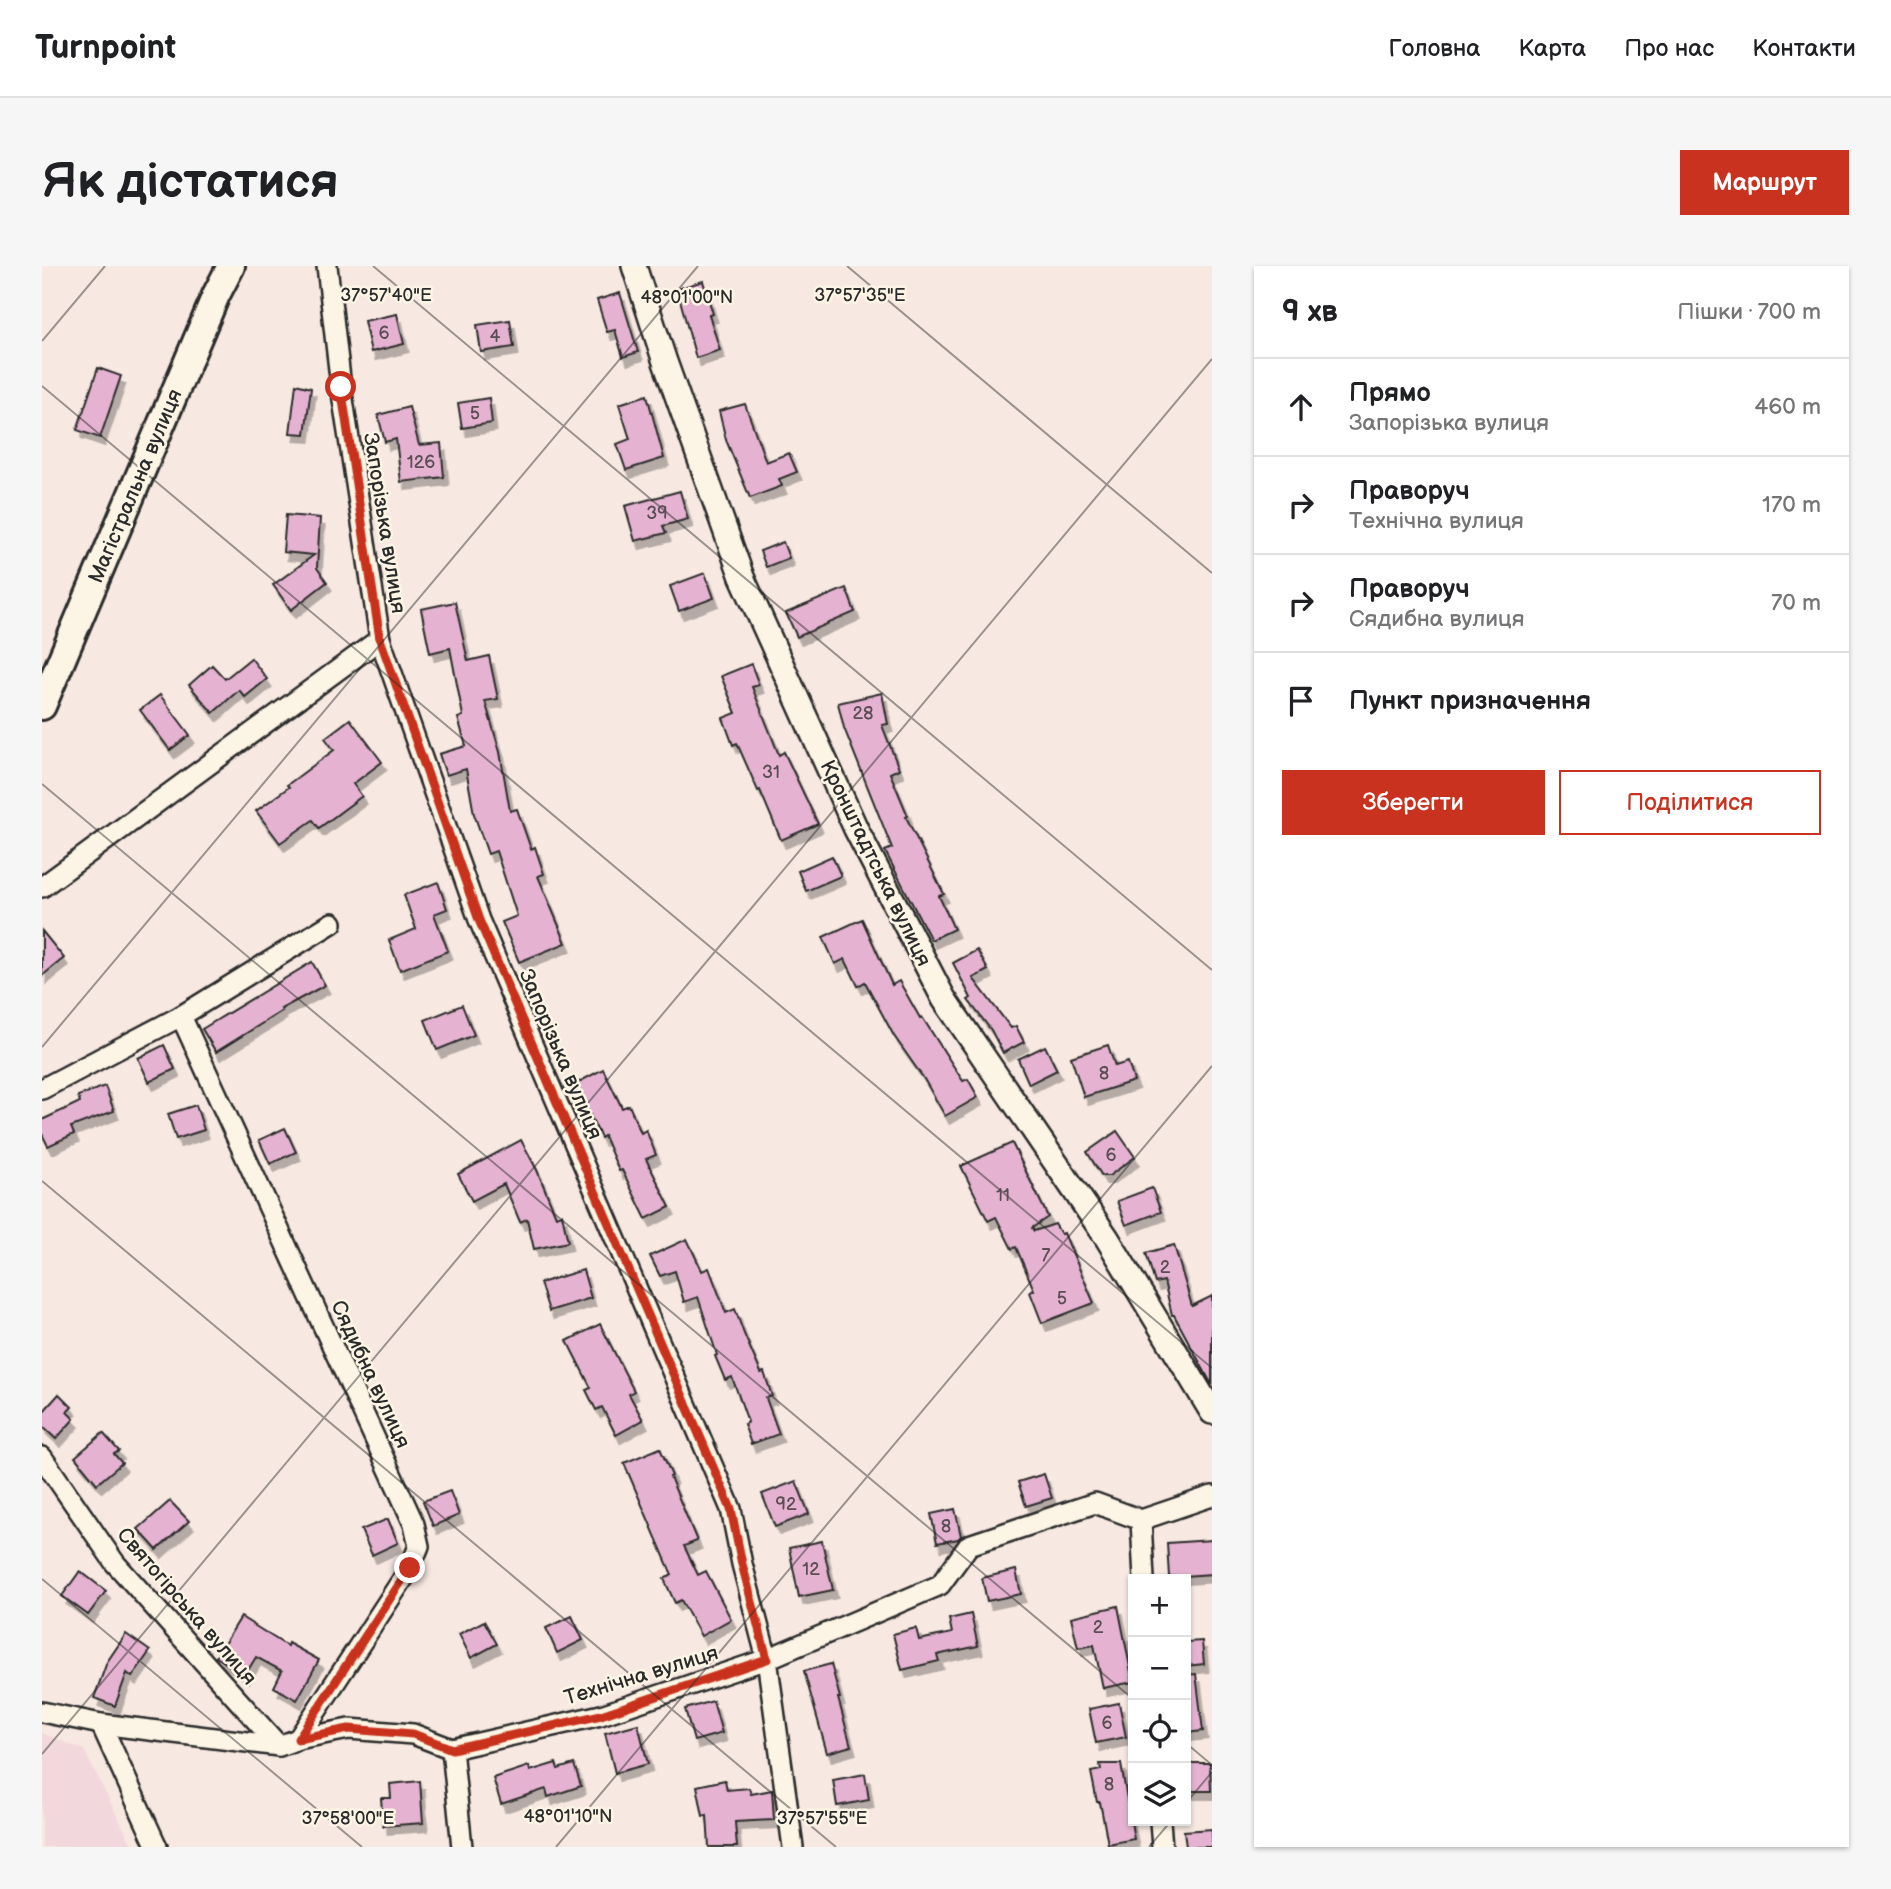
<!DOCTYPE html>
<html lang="uk">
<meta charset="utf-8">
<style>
:root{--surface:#fff;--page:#f6f6f6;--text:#202124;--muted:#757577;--line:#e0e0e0;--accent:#c8321e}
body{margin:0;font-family:"Balsamiq Sans",sans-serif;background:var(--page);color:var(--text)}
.controls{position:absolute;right:21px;bottom:21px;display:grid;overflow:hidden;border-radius:0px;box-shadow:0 2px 5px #0004}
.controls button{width:63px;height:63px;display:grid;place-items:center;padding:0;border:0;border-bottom:2px solid var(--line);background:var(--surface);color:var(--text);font:35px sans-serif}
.stop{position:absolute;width:21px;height:21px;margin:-16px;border:5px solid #c8321e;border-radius:50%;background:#fff}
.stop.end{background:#c8321e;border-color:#fff;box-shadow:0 2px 7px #0008}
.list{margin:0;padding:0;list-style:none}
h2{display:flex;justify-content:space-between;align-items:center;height:91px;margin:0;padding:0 28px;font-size:30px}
h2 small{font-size:23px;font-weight:400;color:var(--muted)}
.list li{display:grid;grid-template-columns:46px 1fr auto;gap:21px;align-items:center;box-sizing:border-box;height:98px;padding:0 28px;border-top:2px solid var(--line)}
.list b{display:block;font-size:26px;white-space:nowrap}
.list p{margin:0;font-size:23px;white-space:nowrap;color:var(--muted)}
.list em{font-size:23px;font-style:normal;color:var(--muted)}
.actions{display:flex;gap:14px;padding:21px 28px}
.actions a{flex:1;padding:16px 0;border:2px solid var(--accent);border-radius:0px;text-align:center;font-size:24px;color:var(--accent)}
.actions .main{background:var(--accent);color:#fff}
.icon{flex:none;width:38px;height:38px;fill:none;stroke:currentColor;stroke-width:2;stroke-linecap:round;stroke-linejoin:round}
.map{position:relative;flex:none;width:1170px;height:1581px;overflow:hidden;border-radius:0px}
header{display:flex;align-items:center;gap:42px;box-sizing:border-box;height:98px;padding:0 35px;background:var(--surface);border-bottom:2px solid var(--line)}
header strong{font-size:33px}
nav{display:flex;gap:38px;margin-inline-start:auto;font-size:24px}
.intro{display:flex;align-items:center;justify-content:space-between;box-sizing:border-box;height:168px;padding:0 42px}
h1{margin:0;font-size:49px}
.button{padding:18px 32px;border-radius:0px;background:var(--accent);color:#fff;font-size:24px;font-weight:700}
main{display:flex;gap:42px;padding:0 42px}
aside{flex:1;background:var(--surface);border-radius:0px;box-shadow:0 2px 5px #0004}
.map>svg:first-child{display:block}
</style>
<header>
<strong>Turnpoint</strong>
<nav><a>Головна</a><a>Карта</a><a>Про нас</a><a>Контакти</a></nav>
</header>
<div class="intro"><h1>Як дістатися</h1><a class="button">Маршрут</a></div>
<main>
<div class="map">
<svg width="1170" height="1581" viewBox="0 0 1170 1581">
<defs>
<filter id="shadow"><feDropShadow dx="4.5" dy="8" stdDeviation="0" flood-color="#0004"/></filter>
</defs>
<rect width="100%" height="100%" fill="#f7e8e1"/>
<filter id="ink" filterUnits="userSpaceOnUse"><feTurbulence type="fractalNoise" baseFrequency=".0143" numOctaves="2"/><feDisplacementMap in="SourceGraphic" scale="14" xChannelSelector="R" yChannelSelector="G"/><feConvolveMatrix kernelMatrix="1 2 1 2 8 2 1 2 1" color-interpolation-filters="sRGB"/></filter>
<g filter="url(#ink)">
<polygon fill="#f2d8dc" points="0,1467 42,1484 91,1581 0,1581"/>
<g fill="#e5b3d1" stroke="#2b2b2b" stroke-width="2" filter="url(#shadow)">
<polygon points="661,15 671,48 667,49 678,84 654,92 635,23"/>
<polygon points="578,27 596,86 581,91 573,64 565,66 555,34"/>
<polygon points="355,48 362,78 329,86 322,55"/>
<polygon points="468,54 472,81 439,86 435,59"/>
<polygon points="56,102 79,110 58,172 35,164"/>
<polygon points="254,118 269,122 263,168 248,167"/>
<polygon points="605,129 622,192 584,204 575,178 588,173 577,138"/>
<polygon points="447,132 450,157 420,162 416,137"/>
<polygon points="703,138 724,196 747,187 755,206 737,213 740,220 708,232 684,174 677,145"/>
<polygon points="367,141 377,179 399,177 402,211 359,216 354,173 343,176 336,149"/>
<polygon points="638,225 646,253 621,260 624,267 593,275 583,240"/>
<polygon points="244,249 278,252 275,302 285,316 249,344 231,319 272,289 241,286"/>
<polygon points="741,276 747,292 724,301 718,285"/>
<polygon points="663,307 672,332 637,345 628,320"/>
<polygon points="804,322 813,346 755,371 744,347"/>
<polygon points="413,336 426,395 447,390 456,433 443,435 458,486 468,545 475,543 489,583 493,581 502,608 496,610 524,677 477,696 460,656 475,650 454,585 446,588 432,548 424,503 404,509 397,488 424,480 416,452 421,450 408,382 388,387 379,343"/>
<polygon points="209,392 225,413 203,431 197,424 171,447 147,419 170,399 183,413"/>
<polygon points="709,398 717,419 710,421 737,489 742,486 776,558 739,574 718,524 716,525 695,477 691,479 681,452 694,447 679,410"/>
<polygon points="840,427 846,458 840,459 857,503 848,507 866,550 864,551 902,628 897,630 912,663 889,674 843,585 850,582 802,462 796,437"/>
<polygon points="118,429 148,469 128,484 98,444"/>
<polygon points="308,453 340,496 311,518 320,530 277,562 271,554 238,577 214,545 247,521 245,519 292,484 283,472"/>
<polygon points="790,590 799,610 764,625 756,605"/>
<polygon points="396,616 405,643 392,648 406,685 358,704 347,674 374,663 362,629"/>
<polygon points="820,653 850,719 857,715 878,752 880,751 921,815 926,813 936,831 903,850 882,813 852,770 823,716 816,720 803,693 793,698 781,671"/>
<polygon points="0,665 22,692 0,710"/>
<polygon points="935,684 946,704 931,712 969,762 974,760 982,776 961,787 949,764 926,734 929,732 911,697"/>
<polygon points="270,696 283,719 239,743 240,745 174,786 160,763"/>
<polygon points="420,739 432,769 395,784 383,754"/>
<polygon points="122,779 133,803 107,816 96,792"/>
<polygon points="1066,779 1073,800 1086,796 1092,815 1042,831 1029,791"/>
<polygon points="1003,780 1015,804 987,818 976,793"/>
<polygon points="561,803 580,842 587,839 599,867 604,864 614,889 604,893 628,941 604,953 580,904 577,905 562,870 559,872 533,818"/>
<polygon points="63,820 72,845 29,861 32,868 6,880 0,868 0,854 38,836 36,830"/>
<polygon points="154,839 162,864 134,873 126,848"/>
<polygon points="243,862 254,886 228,898 217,874"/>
<polygon points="1075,865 1093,891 1067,910 1060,910 1045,886"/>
<polygon points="479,874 495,904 514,950 520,948 526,976 492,983 485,953 478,956 462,918 430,935 416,908"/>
<polygon points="970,877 1006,951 990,962 992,965 1013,958 1019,968 1022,967 1052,1037 1000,1057 988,1026 992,1024 974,981 970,983 954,951 946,955 919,900"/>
<polygon points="1110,922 1119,946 1084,959 1075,935"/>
<polygon points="645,973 660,1005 667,1002 684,1047 693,1043 702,1068 719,1107 722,1106 730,1130 724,1132 737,1168 709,1178 702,1158 706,1156 690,1111 683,1114 673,1090 675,1089 656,1031 642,1036 633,1005 618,1010 608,990"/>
<polygon points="1132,979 1150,1040 1170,1030 1170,1119 1132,1049 1130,1049 1122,1015 1113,1017 1104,987"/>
<polygon points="541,1004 549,1032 507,1045 498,1017"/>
<polygon points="558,1058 592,1125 587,1128 601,1154 574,1169 560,1141 554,1144 544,1124 549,1122 525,1075"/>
<polygon points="17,1128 30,1141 25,1146 32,1153 14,1173 0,1160 0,1147"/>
<polygon points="61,1167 77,1185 72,1188 80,1197 55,1218 33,1191"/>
<polygon points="618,1182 630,1210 628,1211 655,1275 642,1280 656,1309 664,1305 689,1353 659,1370 639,1334 633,1337 622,1313 630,1309 582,1197"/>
<polygon points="1002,1208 1010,1232 984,1240 976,1216"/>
<polygon points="754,1215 767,1248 733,1261 720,1228"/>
<polygon points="408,1225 417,1249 391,1260 381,1235"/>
<polygon points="128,1235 147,1255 115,1284 96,1263"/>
<polygon points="913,1243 919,1270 916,1273 895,1277 889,1248"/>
<polygon points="346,1253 356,1277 330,1289 319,1264"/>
<polygon points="1170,1274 1170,1308 1127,1311 1125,1277"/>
<polygon points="780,1275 791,1324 757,1331 747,1282"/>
<polygon points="974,1304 979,1328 945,1335 940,1312"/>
<polygon points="38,1305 64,1325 46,1349 20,1330"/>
<polygon points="1076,1340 1091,1416 1061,1422 1052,1379 1036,1382 1029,1351"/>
<polygon points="929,1348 936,1380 895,1389 897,1395 860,1404 851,1368 874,1362 877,1374 910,1367 907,1353"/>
<polygon points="530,1350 541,1374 515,1387 504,1362"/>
<polygon points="199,1351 245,1380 246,1377 277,1394 255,1434 232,1421 240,1405 214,1391 203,1409 174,1391"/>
<polygon points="442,1355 455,1378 429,1392 417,1368"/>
<polygon points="84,1368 108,1385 90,1411 85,1407 73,1440 52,1432 65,1396"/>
<polygon points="1160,1375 1162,1398 1144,1400 1144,1376"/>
<polygon points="789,1398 798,1432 796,1432 809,1480 785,1487 762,1405"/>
<polygon points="1154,1408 1161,1465 1144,1467 1144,1409"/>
<polygon points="671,1435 680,1467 652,1475 643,1443"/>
<polygon points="1077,1437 1084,1471 1054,1477 1047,1443"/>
<polygon points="596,1458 606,1498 573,1507 563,1467"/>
<polygon points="514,1497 516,1503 532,1498 539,1520 506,1531 504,1523 459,1538 451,1512 487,1500 488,1505"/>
<polygon points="1144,1497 1168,1497 1169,1525 1144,1525"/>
<polygon points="1058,1498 1079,1498 1092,1573 1066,1578 1058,1536 1055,1536 1049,1506 1059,1504"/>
<polygon points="823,1508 827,1534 795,1540 791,1514"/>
<polygon points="683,1514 685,1524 707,1522 709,1528 730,1524 732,1554 693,1556 695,1581 667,1581 665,1549 661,1550 655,1520"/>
<polygon points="378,1515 381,1557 341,1560 339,1532 349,1532 348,1518"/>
<polygon points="1170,1563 1170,1581 1144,1581 1142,1565"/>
</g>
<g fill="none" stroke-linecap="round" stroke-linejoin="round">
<defs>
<g id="minor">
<polyline points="285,0 299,121 338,373 437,654 689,1243 700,1298 725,1393 751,1581"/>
<polyline points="0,621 338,373"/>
<polyline points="139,750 372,1258 377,1280 368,1302 256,1473"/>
<polyline points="0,823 139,750 290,657"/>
<polyline points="0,1191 73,1297 237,1480"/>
<polyline points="1099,1254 1102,1313"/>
<polyline points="0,1446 59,1458 237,1480 256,1473 307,1463 371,1468 410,1483 559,1449 725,1393 898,1319 927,1279 1053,1237 1099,1254 1170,1230"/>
<polyline points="59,1458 115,1581"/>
<polyline points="410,1483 420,1581"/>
<polyline points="1118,1555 1120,1581"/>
</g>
<polyline id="tertiary" points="592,0 623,96 700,311 814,563 902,733 1065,972 1170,1146"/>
<polyline id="secondary" points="0,440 174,29 189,0"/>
</defs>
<use href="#minor" stroke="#2b2b2b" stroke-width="24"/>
<use href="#tertiary" stroke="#2b2b2b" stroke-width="28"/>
<use href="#secondary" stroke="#2b2b2b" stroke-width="32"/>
<use href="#minor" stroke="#fcf5e5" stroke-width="19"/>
<use href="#tertiary" stroke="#fcf5e5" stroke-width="23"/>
<use href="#secondary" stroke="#fcf5e5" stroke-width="26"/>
</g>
</g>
<g fill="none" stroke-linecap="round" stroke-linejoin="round" filter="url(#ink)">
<polyline stroke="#c8321e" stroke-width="9" points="299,121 338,373 437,654 689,1243 700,1298 725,1393 559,1449 410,1483 371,1468 307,1463 256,1473 368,1302"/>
</g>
<path fill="none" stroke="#2b2b2b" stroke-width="2" stroke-opacity="0.45" d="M331 0 1170 704M805 0 1170 307M0 75 63 0M0 120 1170 1102M0 518 1091 1433M0 781 656 0M0 915 794 1581M0 1313 320 1581M1144 1477 1170 1499M0 1488 1170 93M1144 1537 1170 1506M514 1581 1170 800M1107 1581 1129 1555"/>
<g text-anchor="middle" stroke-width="5" stroke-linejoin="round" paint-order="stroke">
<g font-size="18" fill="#5a4d54">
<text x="342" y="73">6</text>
<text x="453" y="76">4</text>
<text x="433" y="153">5</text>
<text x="379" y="202">126</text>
<text x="615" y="253">39</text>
<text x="821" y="453">28</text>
<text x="729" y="512">31</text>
<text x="1062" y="813">8</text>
<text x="1069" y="895">6</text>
<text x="961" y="935">11</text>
<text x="1004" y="995">7</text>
<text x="1123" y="1007">2</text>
<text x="1020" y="1038">5</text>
<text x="744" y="1244">92</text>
<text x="904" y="1266">8</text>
<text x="769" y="1309">12</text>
<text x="1056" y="1367">2</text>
<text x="1065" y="1463">6</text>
<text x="1067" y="1524">8</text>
</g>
<g font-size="21" fill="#2b2b2b" stroke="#fcf5e5">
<text transform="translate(93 220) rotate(-67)" y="7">Магістральна вулиця</text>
<text transform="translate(343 257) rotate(81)" y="7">Запорізька вулиця</text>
<text transform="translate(834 597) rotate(64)" y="7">Кронштадтська вулиця</text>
<text transform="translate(519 788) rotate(67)" y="7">Запорізька вулиця</text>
<text transform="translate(329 1108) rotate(65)" y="7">Сядибна вулиця</text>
<text transform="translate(145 1340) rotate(49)" y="7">Святогірська вулиця</text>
<text transform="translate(599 1409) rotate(-17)" y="7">Технічна вулиця</text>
</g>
</g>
<g font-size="18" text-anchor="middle" fill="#2b2b2b" stroke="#fcf5e5" stroke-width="5" stroke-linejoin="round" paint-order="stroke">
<text x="344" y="35">37°57'40"E</text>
<text x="818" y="35">37°57'35"E</text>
<text x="645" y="37">48°01'00"N</text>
<text x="526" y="1556">48°01'10"N</text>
<text x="306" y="1558">37°58'00"E</text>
<text x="780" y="1558">37°57'55"E</text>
</g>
</svg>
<div class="controls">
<button>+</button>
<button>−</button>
<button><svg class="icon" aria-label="locate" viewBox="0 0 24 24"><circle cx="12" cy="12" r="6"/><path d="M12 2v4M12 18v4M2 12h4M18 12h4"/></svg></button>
<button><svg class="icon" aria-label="layers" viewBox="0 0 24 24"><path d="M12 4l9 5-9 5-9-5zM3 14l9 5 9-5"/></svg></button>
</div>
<div class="stop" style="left:299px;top:121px"></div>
<div class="stop end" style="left:368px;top:1302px"></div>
</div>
<aside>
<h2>9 хв<small>Пішки · 700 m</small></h2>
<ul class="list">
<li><svg class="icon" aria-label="ahead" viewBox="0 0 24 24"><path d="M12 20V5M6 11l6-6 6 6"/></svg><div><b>Прямо</b><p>Запорізька вулиця</p></div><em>460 m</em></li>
<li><svg class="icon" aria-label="right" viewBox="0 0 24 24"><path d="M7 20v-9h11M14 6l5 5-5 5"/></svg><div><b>Праворуч</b><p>Технічна вулиця</p></div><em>170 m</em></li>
<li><svg class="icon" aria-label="right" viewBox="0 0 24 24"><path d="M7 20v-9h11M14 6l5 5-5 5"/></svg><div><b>Праворуч</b><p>Сядибна вулиця</p></div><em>70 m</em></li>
<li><svg class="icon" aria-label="arrive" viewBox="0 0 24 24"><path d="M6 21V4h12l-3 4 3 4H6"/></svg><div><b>Пункт призначення</b></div></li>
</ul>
<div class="actions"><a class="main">Зберегти</a><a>Поділитися</a></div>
</aside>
</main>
